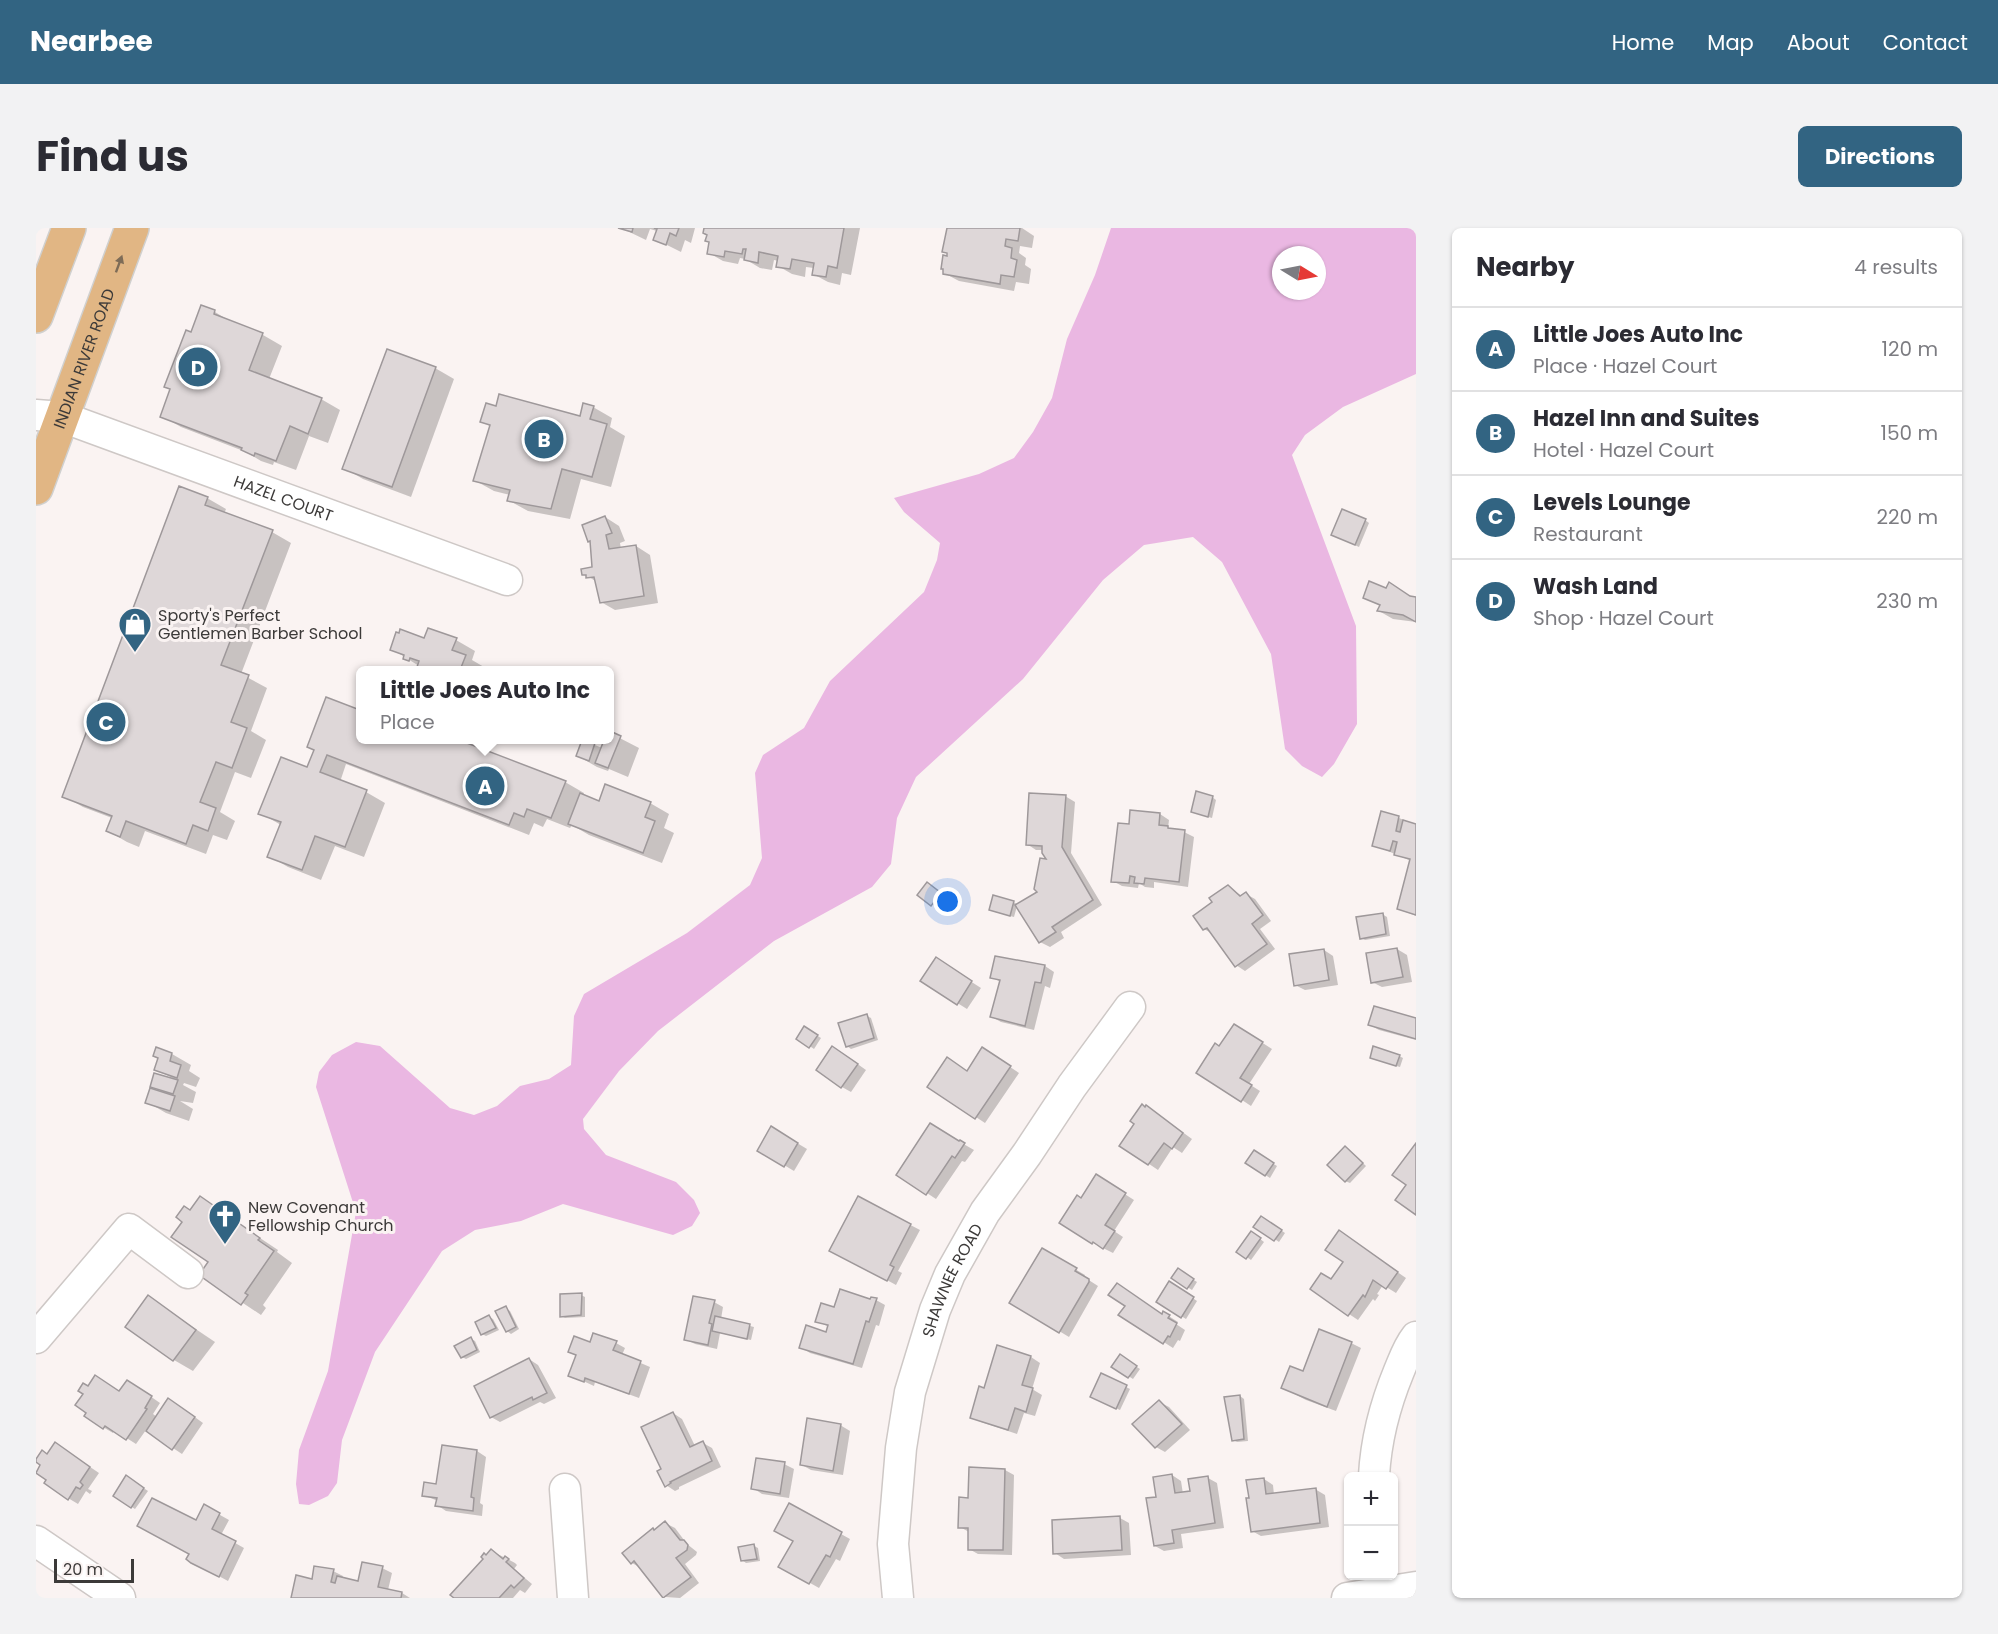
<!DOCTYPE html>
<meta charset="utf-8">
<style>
:root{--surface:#fff;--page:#f2f2f3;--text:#2b2b33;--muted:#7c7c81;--line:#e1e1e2;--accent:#326482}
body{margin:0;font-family:Poppins,sans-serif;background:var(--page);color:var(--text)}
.controls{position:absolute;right:18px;bottom:18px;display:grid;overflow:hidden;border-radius:9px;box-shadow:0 2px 4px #0004}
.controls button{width:54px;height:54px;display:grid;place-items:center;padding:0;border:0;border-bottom:2px solid var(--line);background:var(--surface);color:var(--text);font:30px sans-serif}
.compass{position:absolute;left:1236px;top:18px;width:54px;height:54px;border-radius:50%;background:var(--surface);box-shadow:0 2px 4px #0004;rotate:100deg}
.scale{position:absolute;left:18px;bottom:15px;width:80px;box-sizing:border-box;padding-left:6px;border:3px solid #3c3a39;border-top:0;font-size:16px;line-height:21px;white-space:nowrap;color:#3c3a39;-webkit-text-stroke:4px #faf3f2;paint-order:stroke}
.you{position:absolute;left:912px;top:674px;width:21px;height:21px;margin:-15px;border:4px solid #fff;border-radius:50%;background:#1a73e8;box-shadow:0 0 0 9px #1a73e833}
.badge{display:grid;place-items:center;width:39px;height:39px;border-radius:50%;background:var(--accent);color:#fff;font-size:20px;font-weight:700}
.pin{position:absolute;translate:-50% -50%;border:3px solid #fff;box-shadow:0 2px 6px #0006}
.popup{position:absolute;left:320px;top:438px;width:258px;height:78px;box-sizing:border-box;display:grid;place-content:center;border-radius:9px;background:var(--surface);filter:drop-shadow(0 2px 4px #0005);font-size:20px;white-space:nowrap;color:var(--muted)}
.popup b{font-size:22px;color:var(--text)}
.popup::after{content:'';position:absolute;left:50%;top:100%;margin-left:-12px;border:12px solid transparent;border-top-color:var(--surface)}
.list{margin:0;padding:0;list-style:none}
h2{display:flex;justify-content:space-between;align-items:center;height:78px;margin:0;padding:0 24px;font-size:26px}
h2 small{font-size:20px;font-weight:400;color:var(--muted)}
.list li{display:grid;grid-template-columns:39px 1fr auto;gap:18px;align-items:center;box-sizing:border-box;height:84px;padding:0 24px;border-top:2px solid var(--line)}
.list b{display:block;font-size:22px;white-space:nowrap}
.list p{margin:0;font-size:20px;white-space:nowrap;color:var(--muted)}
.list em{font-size:20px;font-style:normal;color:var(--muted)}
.map{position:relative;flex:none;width:1380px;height:1370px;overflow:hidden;border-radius:9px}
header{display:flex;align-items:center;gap:36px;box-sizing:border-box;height:84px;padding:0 30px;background:var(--accent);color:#fff}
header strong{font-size:28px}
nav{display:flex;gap:33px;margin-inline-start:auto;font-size:21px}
.intro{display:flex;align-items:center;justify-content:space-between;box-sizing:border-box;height:144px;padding:0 36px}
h1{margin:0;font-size:42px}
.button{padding:15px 27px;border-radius:9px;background:var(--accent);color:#fff;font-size:21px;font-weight:700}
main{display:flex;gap:36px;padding:0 36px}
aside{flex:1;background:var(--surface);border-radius:9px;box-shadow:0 2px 4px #0004}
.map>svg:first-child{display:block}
</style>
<header>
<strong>Nearbee</strong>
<nav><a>Home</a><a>Map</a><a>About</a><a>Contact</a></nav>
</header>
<div class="intro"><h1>Find us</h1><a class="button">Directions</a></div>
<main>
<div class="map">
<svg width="1380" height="1370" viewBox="0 0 1380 1370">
<rect width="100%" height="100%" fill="#faf3f2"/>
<path fill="#eab7e2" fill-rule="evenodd" d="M1075 0H1380V146L1307 179 1269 207 1256 227 1320 398 1321 496 1298 536 1286 549 1266 538 1249 521 1235 426 1186 334 1157 309 1108 317 1067 352 987 451 880 549 861 590 855 636 836 659 738 713 622 803 583 843 547 891 548 901 570 927 640 954 658 972 664 985 656 998 637 1007 527 976 485 993 439 1002 406 1023 339 1124 306 1212 301 1255 292 1268 273 1277 263 1276 260 1256 263 1222 292 1143 320 984 280 859 283 844 296 827 320 814 344 818 414 880 438 887 461 878 484 858 513 851 535 837 538 788 548 766 651 705 714 657 726 630 719 545 727 527 768 500 794 453 888 364 901 332 904 315 868 284 858 270 943 246 978 230 997 204 1016 170 1031 111 1059 47ZM1245 27H1281V63H1245Z"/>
<g fill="#0003" fill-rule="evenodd">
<polygon points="585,0 659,0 655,15 649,12 645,24 619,11 621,3 614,1 610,12"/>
<polygon points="671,0 824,0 815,47 806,45 804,57 792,54 777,46 778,40 770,39 769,49 756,46 742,38 743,33 738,32 736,42 724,40 709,31 704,30 702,36 687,33 673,25 675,15"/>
<polygon points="913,0 986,0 998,8 996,20 984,18 983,25 990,30 989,37 995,41 993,56 980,54 978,63 923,53 908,45 912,26 908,23"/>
<polygon points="166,79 179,84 197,95 227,107 246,118 233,151 285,171 304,182 292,215 273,208 260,242 238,234 237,237 225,233 210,224 145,199 126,188"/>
<polygon points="399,140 418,151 375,269 327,251 308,240"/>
<polygon points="461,179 545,190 557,179 576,190 574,199 589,208 575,259 545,251 534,291 492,283 472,272 474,267 458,263 438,252 455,199 446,193"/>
<polygon points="171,270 190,281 188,286 236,304 255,315 205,446 231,460 215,503 230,512 215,550 199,544 184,584 199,593 191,612 177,607 170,626 109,603 103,619 91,614 72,603 76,590 47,579 28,568"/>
<polygon points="569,289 583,298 589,313 584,315 585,321 600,318 614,327 622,375 579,382 565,374 561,354 548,346 558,340 556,315 553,313"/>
<polygon points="1329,292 1333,295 1323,319 1301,309"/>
<polygon points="1328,369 1380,371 1380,394 1357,391 1343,383 1345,378"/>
<polygon points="389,412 420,412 439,423 436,432 448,439 447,442 381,442 383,438 356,421"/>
<polygon points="291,471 324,484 324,512 419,512 529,554 548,565 547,568 564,574 614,575 633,586 628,600 638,605 626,635 553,607 536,597 534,600 511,591 507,599 498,595 493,607 310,536 304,554 330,564 349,575 328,629 299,618 285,652 252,639 233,628 245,597 224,585 272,541 279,522"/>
<polygon points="574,505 603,520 592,549 573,541 572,543 561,539 542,528 547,512 566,520 569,512 574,512"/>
<path d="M1029 568 1039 574 1035 625 1066 677 1025 704 1028 710 1014 719 1004 714 981 678 978 689 959 684 977 674 983 677 1003 664 1013 633 1007 622H1000L991 616ZM1027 617 1018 625V618Z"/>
<polygon points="1176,569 1180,572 1176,590 1156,584"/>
<polygon points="1124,586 1133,592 1132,600 1148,604 1158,609 1152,659 1118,654 1118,660 1109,659 1103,655 1102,660 1086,658 1077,653 1094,598"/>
<polygon points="1363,590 1380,597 1380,688 1362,681 1375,633 1338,617"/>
<polygon points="895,659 908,668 900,679 883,667"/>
<polygon points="1192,659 1206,668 1210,666 1219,671 1235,693 1224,701 1239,721 1209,743 1200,737 1177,706 1168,701 1178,674"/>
<polygon points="1346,686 1351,689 1354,708 1329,712 1325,710"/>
<polygon points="1361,721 1371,727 1376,754 1346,759 1336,754"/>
<polygon points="1288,722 1297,728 1302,757 1269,762 1259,757"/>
<polygon points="909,737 945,760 931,781 886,753"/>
<polygon points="1009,738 1018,744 1014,760 1009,758 998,802 965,794 956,789 965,754 955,749"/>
<polygon points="831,788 835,790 842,812 815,821 811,818"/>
<polygon points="1380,792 1380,812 1343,802 1334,797"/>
<polygon points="769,800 785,810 778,821 762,810"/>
<polygon points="1208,803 1236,821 1213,856 1224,863 1215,878 1206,872 1184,820"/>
<polygon points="121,821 136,826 155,837 153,843 164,850 160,859 148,855 147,857 160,864 157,875 144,873 157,881 153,893 130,885 111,874 127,864 116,858 136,850 120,841 124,830"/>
<polygon points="806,825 830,842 815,864 806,859"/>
<polygon points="956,827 983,845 949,895 893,858 932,844"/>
<polygon points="1363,828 1367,830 1364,839 1340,832"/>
<polygon points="1120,885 1156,911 1146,925 1137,919 1122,942 1085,917 1100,895"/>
<polygon points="736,900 771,921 758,943 723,922"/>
<polygon points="924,914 938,922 929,934 926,933 900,971 862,946"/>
<polygon points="1313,922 1330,938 1314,955 1309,953"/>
<polygon points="1218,924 1241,938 1234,950 1211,935"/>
<polygon points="1070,954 1098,972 1078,1003 1087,1009 1077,1025 1057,1015 1025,995 1046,971"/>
<polygon points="164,970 242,1022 241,1024 256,1035 227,1077 230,1080 225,1087 165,1047 174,1034 155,984"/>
<polygon points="823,970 884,1002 862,1043 866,1045 860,1057 805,1027"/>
<polygon points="1230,992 1249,1005 1243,1014 1220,998"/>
<polygon points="1219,1007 1228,1014 1215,1032 1202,1023"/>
<polygon points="1312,1010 1370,1050 1360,1065 1347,1057 1341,1066 1343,1067 1339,1073 1337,1071 1322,1092 1313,1086 1295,1052 1309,1034"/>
<polygon points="1007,1022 1049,1047 1048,1049 1062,1058 1033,1109 975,1074"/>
<polygon points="1142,1042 1161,1054 1156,1062 1137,1050"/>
<polygon points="1134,1055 1161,1073 1150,1091 1122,1074"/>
<polygon points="545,1067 549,1069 549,1089 529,1090 525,1088"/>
<polygon points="112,1069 179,1114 157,1143 138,1132 91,1098"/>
<polygon points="840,1072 849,1077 843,1098 840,1097 826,1140 774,1125 765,1119 791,1105 793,1099 781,1093 799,1081"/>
<polygon points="678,1074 687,1079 685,1091 718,1099 715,1112 684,1105 681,1121 659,1116 649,1111"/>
<polygon points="469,1080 474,1083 483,1101 475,1106 471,1103"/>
<polygon points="1128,1085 1142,1094 1140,1096 1149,1102 1144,1113 1142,1112 1137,1120 1084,1086 1127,1087"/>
<polygon points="453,1089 457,1091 463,1102 450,1108 446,1106"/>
<polygon points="435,1111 439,1113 444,1124 430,1131 426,1129"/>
<polygon points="580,1115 589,1120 586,1127 614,1139 603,1170 559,1154 558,1158 534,1147 541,1128 534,1124 555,1116"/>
<polygon points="1315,1115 1325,1120 1300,1183 1270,1172 1247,1160"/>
<polygon points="962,1119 995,1129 1004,1135 996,1161 1006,1167 999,1188 988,1185 981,1206 945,1194 936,1189 949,1162"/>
<polygon points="1084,1128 1104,1141 1097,1151 1077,1138"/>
<polygon points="493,1131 502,1137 520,1170 508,1176 504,1174 464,1194 455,1189"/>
<polygon points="1066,1147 1094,1161 1084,1182 1060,1171"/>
<polygon points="101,1159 124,1175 117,1186 121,1189 142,1177 167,1195 146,1226 110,1202 100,1216 78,1202 77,1205 67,1199 84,1165"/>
<polygon points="1204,1168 1208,1171 1212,1213 1201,1214 1197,1212"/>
<polygon points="1123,1174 1133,1179 1154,1202 1129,1224 1120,1219"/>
<polygon points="637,1185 646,1191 659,1218 667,1215 676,1220 685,1239 643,1259 643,1261 639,1263 630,1257 627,1241"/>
<polygon points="804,1197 814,1203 807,1247 775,1242 766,1237"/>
<polygon points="29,1222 63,1245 52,1261 56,1263 54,1266 50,1263 42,1276 32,1270 12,1252 6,1236 12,1228"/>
<polygon points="441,1223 450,1229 444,1275 447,1277 446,1288 410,1283 401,1277 402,1273 387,1267"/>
<polygon points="748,1236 758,1241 753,1270 726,1266 717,1260"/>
<polygon points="969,1242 978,1247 976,1327 942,1326 933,1321 933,1304 924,1299 934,1271"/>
<polygon points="1136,1247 1145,1253 1147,1266 1156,1264 1172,1250 1181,1255 1188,1300 1145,1306 1147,1320 1128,1323 1119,1318 1122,1270"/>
<polygon points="91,1249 112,1263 99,1281 79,1268"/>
<polygon points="1228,1251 1237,1257 1238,1267 1279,1261 1289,1267 1293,1299 1225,1308 1216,1303 1214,1272"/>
<polygon points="753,1277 814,1311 804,1333 800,1331 783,1360 744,1338 759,1313"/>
<polygon points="168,1278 193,1292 185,1307 208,1320 192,1353 166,1339 161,1294"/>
<polygon points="1084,1290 1093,1295 1095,1327 1028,1331 1019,1325"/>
<polygon points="629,1295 639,1300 651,1316 661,1324 660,1327 649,1336 663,1355 644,1370 629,1369 605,1340 596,1335 619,1303"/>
<polygon points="718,1318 722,1320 724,1333 710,1335 706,1332"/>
<polygon points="456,1323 479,1335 481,1337 478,1341 496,1356 489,1365 484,1362 477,1370 420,1370"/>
<polygon points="346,1340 356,1345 352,1362 366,1365 374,1370 257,1370 277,1352 297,1343 307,1348 306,1351 323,1355"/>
</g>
<g fill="#ded7d8" stroke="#9e989a" stroke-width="1.5">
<polygon points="582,0 597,0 596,4"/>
<polygon points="618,0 643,0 640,8 634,5 630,17 617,12 621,1"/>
<polygon points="668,0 808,0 801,40 792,38 790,49 776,47 778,35 756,31 754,41 740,39 742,28 723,24 722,35 708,32 710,21 707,21 706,26 689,23 688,29 671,26 673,14 669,13 671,7 667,5"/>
<polygon points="911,0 984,0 982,13 970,11 969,18 976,20 975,30 981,32 978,49 965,47 964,56 907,46 907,41 905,41 907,27 911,28 911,25 906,24"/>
<polygon points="165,77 179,82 178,86 227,105 213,142 286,170 272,206 254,198 240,233 219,225 218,228 205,222 206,220 124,189 134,161 128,159 150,102 155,104"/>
<polygon points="351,121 400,139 356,259 306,241"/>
<polygon points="463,166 544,188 547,175 558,178 554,191 571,196 556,249 526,241 515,281 471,273 474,262 437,253 454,197 444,194 450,175 460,178"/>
<polygon points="143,258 172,269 169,277 237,302 185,437 213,447 195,494 211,500 196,540 180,534 164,574 180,580 172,603 157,597 150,616 90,593 84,609 70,603 76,588 26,569"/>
<polygon points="1306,281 1330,291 1319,317 1295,307"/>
<polygon points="569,288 576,305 570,307 573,321 600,317 608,368 564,375 558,349 550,350 550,347 546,347 545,341 556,339 554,313 552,314 546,297"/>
<polygon points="1333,353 1350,360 1353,354 1374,368 1380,369 1380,394 1367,387 1341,383 1344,377 1327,370"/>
<polygon points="392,400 421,410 416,422 430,427 424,442 380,442 383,433 374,430 373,433 367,431 368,427 354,422 360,404 363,405 364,401 388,410"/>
<polygon points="290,469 324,482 324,512 423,512 530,553 515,590 491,581 488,589 478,585 473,597 291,527 284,544 331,562 309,619 279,608 266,642 231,629 245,594 222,586 245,529 271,539 278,522 271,519"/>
<polygon points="574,503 585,508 572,540 559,535 568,512 574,512"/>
<polygon points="546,512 559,515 553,533 540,528"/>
<polygon points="569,556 615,574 609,589 619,593 607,625 532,596 544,565 563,573"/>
<polygon points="1160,563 1177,568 1172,589 1155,584"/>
<polygon points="993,565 1030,567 1026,619 1057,672 1016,699 1020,704 1003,715 979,677 1001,664 998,661 1004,630 1010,631 1006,625 1006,618 990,617"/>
<polygon points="1094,582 1124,585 1123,597 1132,598 1132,600 1149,602 1143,654 1109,650 1108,656 1098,655 1099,649 1094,648 1093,655 1075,654 1082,595 1093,596"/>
<polygon points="1345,583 1363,588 1360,603 1364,604 1367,592 1380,596 1380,687 1361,681 1374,631 1358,627 1361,614 1357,613 1354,623 1336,618"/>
<polygon points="891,654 905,665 895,678 881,667"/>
<polygon points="1192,657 1204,668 1210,664 1227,687 1216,696 1231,716 1199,739 1171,700 1167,702 1157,688 1176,674 1173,670"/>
<polygon points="957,667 978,673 974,688 953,682"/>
<polygon points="1347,685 1350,706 1324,711 1320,689"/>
<polygon points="1361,720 1367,749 1335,755 1330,725"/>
<polygon points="1288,721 1293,752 1258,758 1253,726"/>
<polygon points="959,728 1009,737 1005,755 999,754 989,798 954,789 964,752 954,750"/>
<polygon points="900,729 936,753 921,777 884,753"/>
<polygon points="1338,778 1380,790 1380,811 1332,797"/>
<polygon points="831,786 838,810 810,819 802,795"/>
<polygon points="1198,796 1227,814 1204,850 1216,857 1205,874 1160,845 1179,815 1183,818"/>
<polygon points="768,798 782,807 773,820 760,811"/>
<polygon points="796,818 822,836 805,860 780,842"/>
<polygon points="1337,818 1364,827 1360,838 1334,830"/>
<polygon points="120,819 136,825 134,833 145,837 141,850 118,842 122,830 117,828"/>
<polygon points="946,819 975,838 939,891 891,859 911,829 931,843"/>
<polygon points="118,845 142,852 137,866 114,859"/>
<polygon points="114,860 139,868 134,883 109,875"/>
<polygon points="1106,876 1109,879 1110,877 1147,905 1136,921 1128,915 1112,937 1083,918 1098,896 1094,893"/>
<polygon points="894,895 923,913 924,912 929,915 919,930 916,928 890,967 860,947"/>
<polygon points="735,898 762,915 748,939 721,923"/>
<polygon points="1380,915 1380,987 1359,972 1370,957 1356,947"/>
<polygon points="1309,918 1327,935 1309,954 1291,937"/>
<polygon points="1218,922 1238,935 1229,948 1209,935"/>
<polygon points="1060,946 1090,965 1069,997 1079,1003 1067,1021 1057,1014 1056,1016 1023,995 1041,967 1045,970"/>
<polygon points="164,968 224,1010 222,1012 238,1023 209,1065 212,1067 205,1077 163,1047 172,1034 135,1009 146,994 140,989 148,978 154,982"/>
<polygon points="822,968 875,996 854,1037 858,1039 851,1053 793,1023"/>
<polygon points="1225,988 1246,1002 1238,1013 1217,999"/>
<polygon points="1303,1002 1362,1044 1350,1061 1337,1052 1329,1069 1327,1067 1312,1088 1274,1061 1285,1045 1295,1051 1307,1034 1289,1022"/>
<polygon points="1215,1003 1225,1010 1210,1031 1200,1024"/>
<polygon points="1006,1020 1041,1040 1039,1043 1053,1051 1053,1054 1023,1105 973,1075"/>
<polygon points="1142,1040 1158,1051 1151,1061 1135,1050"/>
<polygon points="1133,1053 1158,1069 1145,1090 1120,1074"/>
<polygon points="1081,1055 1126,1086 1127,1083 1134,1087 1132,1090 1141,1095 1134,1109 1132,1108 1127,1116 1082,1087 1089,1078 1072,1067"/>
<polygon points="804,1061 834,1071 835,1069 841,1070 833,1094 830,1093 817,1136 763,1120 770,1097 790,1104 792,1097 779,1094 785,1075 798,1079"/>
<polygon points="546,1065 545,1087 524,1089 524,1066"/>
<polygon points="112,1067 160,1102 137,1133 89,1099"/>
<polygon points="657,1068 679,1072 673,1095 676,1096 672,1117 648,1112"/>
<polygon points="470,1078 480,1099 470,1104 459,1083"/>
<polygon points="453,1087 460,1100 445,1107 439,1094"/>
<polygon points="679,1088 714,1096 711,1111 676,1103"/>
<polygon points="1283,1101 1316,1114 1291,1179 1245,1160 1254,1138 1267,1143"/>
<polygon points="557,1105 581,1113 577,1122 605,1133 593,1166 549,1150 548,1154 532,1148 540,1127 532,1124 538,1108 554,1114"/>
<polygon points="435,1109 441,1122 425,1130 418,1118"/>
<polygon points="961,1117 995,1128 986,1157 997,1160 990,1184 979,1180 972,1202 934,1190 943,1158 948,1160"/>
<polygon points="1084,1126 1101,1138 1092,1150 1075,1139"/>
<polygon points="493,1130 511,1165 497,1172 496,1169 454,1190 438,1158"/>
<polygon points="1065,1145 1091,1157 1080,1181 1054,1169"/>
<polygon points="59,1147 83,1163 91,1152 116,1168 109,1180 111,1181 90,1212 69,1198 67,1201 48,1188 50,1185 39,1177 47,1166 42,1163 47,1155 52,1158"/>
<polygon points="1204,1167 1208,1211 1196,1213 1188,1169"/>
<polygon points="132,1170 159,1189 136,1222 110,1203"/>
<polygon points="1123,1172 1146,1196 1119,1220 1096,1196"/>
<polygon points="637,1184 654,1219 667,1213 676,1233 634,1254 635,1255 629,1259 621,1243 625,1241 605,1199"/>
<polygon points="771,1190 805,1196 797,1243 764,1237"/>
<polygon points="19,1214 54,1239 44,1254 47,1257 44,1261 40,1259 32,1272 8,1255 10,1252 0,1245 4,1237 0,1234 0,1231 6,1222 11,1226"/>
<polygon points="406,1217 441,1222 435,1269 438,1270 437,1283 399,1278 401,1270 386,1268 388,1254 400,1256"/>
<polygon points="720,1230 749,1234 744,1266 715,1261"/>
<polygon points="933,1239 969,1241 967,1322 932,1322 932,1300 922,1300 923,1269 932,1270"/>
<polygon points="1136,1246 1139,1265 1154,1263 1152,1251 1172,1248 1179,1295 1136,1302 1138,1315 1118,1318 1110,1270 1120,1269 1117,1249"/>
<polygon points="90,1247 108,1260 95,1280 77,1268"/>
<polygon points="1228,1250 1230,1266 1280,1260 1284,1295 1215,1304 1210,1270 1213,1270 1210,1252"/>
<polygon points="116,1270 160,1292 168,1276 184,1285 176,1301 200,1313 183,1349 155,1335 150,1331 153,1326 101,1298"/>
<polygon points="753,1275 806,1304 794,1329 790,1327 773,1356 742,1339 757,1313 738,1303"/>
<polygon points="1084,1288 1086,1322 1017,1326 1016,1292"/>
<polygon points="629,1293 644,1312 648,1312 652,1317 651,1322 640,1330 655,1349 627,1370 598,1333 595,1336 586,1325 617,1300 618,1302"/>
<polygon points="718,1316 721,1331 705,1333 702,1319"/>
<polygon points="455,1321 467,1331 469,1328 473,1331 470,1334 488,1350 478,1360 475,1357 463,1370 418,1370 414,1367 447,1331 445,1329 448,1325 450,1327"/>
<polygon points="326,1334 347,1338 342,1359 366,1364 365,1370 255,1370 260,1347 276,1351 278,1338 298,1341 295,1354 299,1355 301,1348 322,1353"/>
</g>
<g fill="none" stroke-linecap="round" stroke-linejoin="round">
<defs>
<g id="minor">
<path id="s1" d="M0 187 26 189 471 352"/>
<polyline points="0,1110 93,1001 152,1045"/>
<path d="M1338 1248C1340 1211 1349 1177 1363 1143 1368 1131 1372 1119 1380 1109"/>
<polyline points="529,1261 537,1370"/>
<polyline points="0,1313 84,1370"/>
<path id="s2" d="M862 1370 857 1316 865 1220 874 1164 899 1082 914 1046 949 984 991 926 1036 858 1094 779"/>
<polyline points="1311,1370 1380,1359"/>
</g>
<g id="major">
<polyline points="0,88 33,0"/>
<path id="s3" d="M0 260 96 0"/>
</g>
</defs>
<use href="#minor" stroke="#cec8c6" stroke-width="33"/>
<use href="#major" stroke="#d0d0cf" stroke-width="36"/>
<use href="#minor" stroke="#fff" stroke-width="30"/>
<use href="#major" stroke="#e1b684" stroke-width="33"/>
</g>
<defs><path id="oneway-solid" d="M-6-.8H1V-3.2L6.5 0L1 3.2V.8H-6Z" transform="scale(1.5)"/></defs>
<use fill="#7e6c57" href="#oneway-solid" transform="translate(83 36) rotate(-70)"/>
<defs>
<symbol id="shop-pin" viewBox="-11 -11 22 30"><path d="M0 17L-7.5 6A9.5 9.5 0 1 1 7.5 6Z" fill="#326482" stroke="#faf3f2"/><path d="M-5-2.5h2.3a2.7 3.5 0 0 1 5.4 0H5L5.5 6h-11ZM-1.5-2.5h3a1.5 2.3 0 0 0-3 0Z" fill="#fff"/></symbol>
<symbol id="church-pin" viewBox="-11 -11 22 30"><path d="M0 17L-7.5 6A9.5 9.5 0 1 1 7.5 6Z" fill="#326482" stroke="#faf3f2"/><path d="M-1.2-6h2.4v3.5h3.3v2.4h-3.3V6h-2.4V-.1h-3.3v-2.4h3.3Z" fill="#fff"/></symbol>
</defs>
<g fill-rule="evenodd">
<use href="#shop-pin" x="80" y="377" width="38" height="52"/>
<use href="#church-pin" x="170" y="969" width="38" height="52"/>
</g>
<g text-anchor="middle" stroke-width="6" stroke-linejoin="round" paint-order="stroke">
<g font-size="16" fill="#3c3a39" stroke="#faf3f2">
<text dy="6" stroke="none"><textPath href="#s3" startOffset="138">INDIAN RIVER ROAD</textPath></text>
<text dy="6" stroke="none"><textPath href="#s1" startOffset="262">HAZEL COURT</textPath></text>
<text dy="6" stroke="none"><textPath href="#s2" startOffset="327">SHAWNEE ROAD</textPath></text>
</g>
<g font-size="16" fill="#3c3a39" stroke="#faf3f2" text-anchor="start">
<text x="122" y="393">Sporty's Perfect<tspan x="122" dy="18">Gentlemen Barber School</tspan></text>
<text x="212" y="985">New Covenant<tspan x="212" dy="18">Fellowship Church</tspan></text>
</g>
</g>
</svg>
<div class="controls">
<button>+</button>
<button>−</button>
</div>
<svg class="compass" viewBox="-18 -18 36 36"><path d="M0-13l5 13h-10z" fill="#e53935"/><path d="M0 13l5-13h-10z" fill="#7c7c81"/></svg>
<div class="scale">20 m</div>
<div class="you"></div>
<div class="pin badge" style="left:449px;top:558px">A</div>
<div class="popup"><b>Little Joes Auto Inc</b>Place</div>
<div class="pin badge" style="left:508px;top:211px">B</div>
<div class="pin badge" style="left:70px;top:494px">C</div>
<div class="pin badge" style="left:162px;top:139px">D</div>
</div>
<aside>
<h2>Nearby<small>4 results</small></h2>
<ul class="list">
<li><span class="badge">A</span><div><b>Little Joes Auto Inc</b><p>Place · Hazel Court</p></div><em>120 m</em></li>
<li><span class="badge">B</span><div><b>Hazel Inn and Suites</b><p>Hotel · Hazel Court</p></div><em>150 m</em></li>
<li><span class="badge">C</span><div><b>Levels Lounge</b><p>Restaurant</p></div><em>220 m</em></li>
<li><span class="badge">D</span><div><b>Wash Land</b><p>Shop · Hazel Court</p></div><em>230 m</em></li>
</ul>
</aside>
</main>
